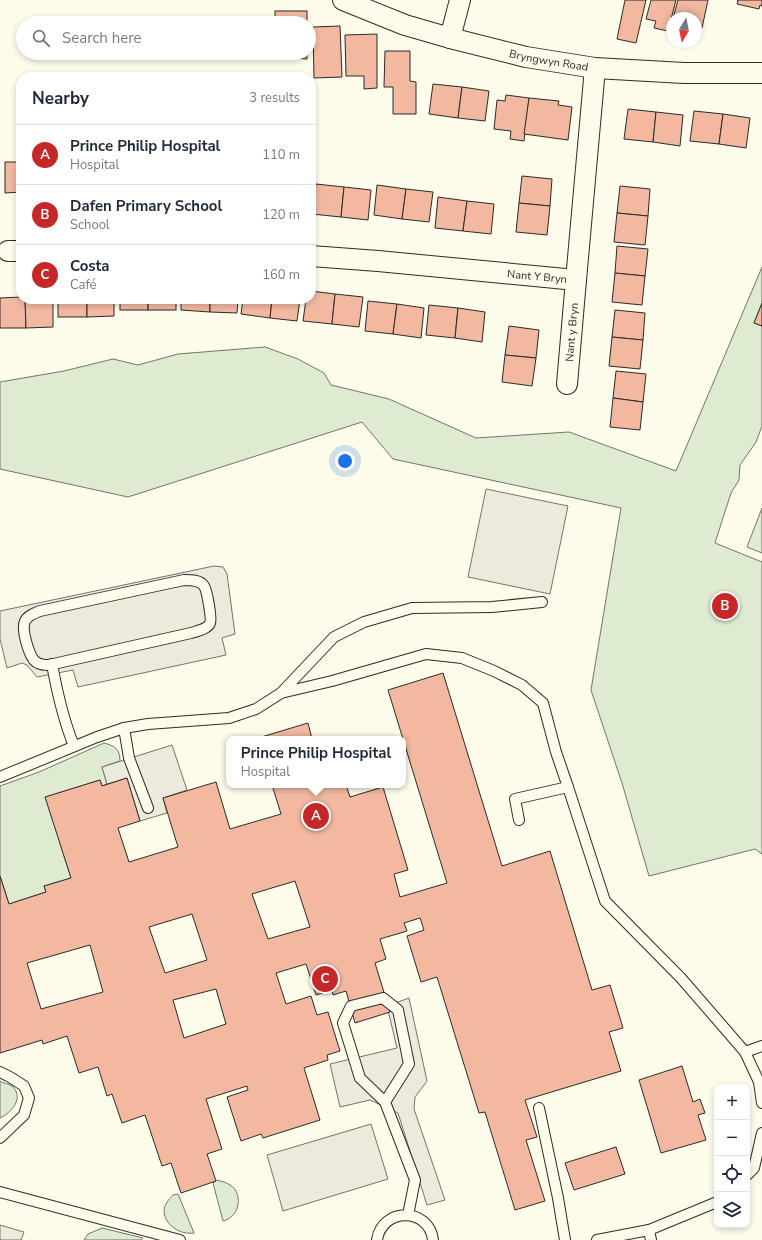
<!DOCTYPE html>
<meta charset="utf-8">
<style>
:root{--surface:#fff;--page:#f6f6f7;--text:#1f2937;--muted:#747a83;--line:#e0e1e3;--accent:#c62828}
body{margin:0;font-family:"Nunito Sans",sans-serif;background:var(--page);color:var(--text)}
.controls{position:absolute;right:12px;bottom:12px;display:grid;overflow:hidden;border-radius:8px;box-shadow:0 2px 6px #0003}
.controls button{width:36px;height:36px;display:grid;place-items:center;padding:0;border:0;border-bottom:1px solid var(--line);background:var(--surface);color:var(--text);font:20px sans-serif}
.compass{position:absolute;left:666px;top:12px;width:36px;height:36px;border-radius:50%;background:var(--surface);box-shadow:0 2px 6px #0003;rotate:190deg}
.you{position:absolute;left:345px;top:461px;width:14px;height:14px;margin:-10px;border:3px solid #fff;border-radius:50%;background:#1a73e8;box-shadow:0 0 0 6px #1a73e833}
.badge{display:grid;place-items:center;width:26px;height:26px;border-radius:50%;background:var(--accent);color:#fff;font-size:13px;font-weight:700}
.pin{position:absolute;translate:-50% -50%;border:2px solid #fff;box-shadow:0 1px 4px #0006}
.popup{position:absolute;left:226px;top:736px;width:180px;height:52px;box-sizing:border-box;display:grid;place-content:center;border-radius:8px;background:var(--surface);filter:drop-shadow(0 1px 3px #0005);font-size:13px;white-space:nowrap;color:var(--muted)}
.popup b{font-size:15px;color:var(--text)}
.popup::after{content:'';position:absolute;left:50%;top:100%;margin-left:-8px;border:8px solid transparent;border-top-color:var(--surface)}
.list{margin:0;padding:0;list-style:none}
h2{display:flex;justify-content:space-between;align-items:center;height:52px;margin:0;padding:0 16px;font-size:17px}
h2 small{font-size:13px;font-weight:400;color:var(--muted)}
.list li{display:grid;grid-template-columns:26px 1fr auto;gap:12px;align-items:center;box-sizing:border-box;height:60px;padding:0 16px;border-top:1px solid var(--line)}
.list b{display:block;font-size:15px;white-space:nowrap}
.list p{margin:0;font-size:13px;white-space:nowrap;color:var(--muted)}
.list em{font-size:13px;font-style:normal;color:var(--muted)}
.icon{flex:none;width:22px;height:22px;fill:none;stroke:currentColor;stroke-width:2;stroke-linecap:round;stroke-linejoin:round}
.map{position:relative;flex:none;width:762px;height:1240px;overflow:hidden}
.search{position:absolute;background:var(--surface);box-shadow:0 2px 6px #0003;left:16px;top:16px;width:300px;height:44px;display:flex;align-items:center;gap:10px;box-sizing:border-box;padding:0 14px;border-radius:22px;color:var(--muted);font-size:15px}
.panel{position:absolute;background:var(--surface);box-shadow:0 2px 6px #0003;left:16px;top:72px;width:300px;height:232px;border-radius:16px}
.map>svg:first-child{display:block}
</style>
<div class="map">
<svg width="762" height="1240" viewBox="0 0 762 1240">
<rect width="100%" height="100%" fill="#fdfbea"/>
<g fill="#deebd1" stroke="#74746e">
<polygon points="762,267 762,303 754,323 762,326 762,426 756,442 740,465 739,480 731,493 715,543 762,562 762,854 755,849 649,876 622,783 591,690 621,508 393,459 362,422 128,497 0,469 0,382 64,371 113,359 138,365 178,354 265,347 298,359 324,373 331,385 389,399 476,438 569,432 676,471"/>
<polygon points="762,508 762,553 747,547"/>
<path d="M104 743C115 746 120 749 120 761L102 767 107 784 102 786 100 780 46 797 71 878 44 886 46 892 9 904 0 876V786L39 772Z"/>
<path d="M0 1081C3 1083 9 1084 12 1086 25 1098 11 1113 0 1118Z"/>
<path d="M217 1180C224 1182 232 1184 236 1191 242 1203 236 1218 223 1221L213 1183Z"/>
<path d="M178 1194 194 1233C181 1235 165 1226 164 1211 164 1205 169 1199 173 1195Z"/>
<polygon points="102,1228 143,1238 141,1240 84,1240 88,1234"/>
</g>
<g fill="#eceadb" stroke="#74746e">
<polygon points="486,489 568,506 550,594 468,577"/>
<polygon points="214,566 223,567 227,574 235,634 222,638 226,655 78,687 73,670 37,677 27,665 22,663 7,668 0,639 0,611"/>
<polygon points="172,745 187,790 163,798 167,813 140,821 127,778 107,784 102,767"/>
<polygon points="409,998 427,1081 415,1097 414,1109 445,1200 427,1205 398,1113 370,1100 340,1107 330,1064 397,1048 387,1006"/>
<polygon points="371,1124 388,1179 283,1211 267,1155"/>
<polygon points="0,1225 24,1232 21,1240 0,1240"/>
</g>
<g fill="#f2b8a0" stroke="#2b2b2b" fill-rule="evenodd">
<polygon points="625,0 646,0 636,43 617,39"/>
<polygon points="651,0 676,0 668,31 654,28 656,21 646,19"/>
<polygon points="678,0 708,0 702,28 696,26 696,18 673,18"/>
<polygon points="737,0 762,0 762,6 760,5 759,9 737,4 738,0"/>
<rect x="275" y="11" width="32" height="12"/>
<polygon points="340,26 342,77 314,78 313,27"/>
<polygon points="377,34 377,88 364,89 364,76 346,76 345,35"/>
<polygon points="385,51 410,51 410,81 416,82 416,114 393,114 393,87 384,87"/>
<polygon points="293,53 307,53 307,59 293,58"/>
<polygon points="433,84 462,87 458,118 429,114"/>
<polygon points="462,87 489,91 485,121 458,118"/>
<polygon points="506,95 529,98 524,141 510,139 511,131 494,129 497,100 505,101"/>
<polygon points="529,98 559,101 558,105 572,107 568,140 524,134"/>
<polygon points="628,109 656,112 653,142 624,139"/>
<polygon points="694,111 723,114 719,144 690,141"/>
<polygon points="656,112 683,115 680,146 653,142"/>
<polygon points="723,114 750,118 746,148 719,144"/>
<polygon points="5,162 21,162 21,192 5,193"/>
<polygon points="522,176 552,179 550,206 519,203"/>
<polygon points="316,184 344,187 341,217 312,214"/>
<polygon points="377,185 406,189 402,219 374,215"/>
<polygon points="620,186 650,189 648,216 617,213"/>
<polygon points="344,187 371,190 368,220 341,217"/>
<polygon points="406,189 433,192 429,222 402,219"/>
<polygon points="438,197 467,201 463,231 435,228"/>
<polygon points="467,201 494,204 491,234 463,231"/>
<polygon points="519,203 550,206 547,235 516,232"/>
<polygon points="617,213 648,216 645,245 614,242"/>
<polygon points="617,246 648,249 645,276 615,273"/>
<polygon points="615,273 645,276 642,305 612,302"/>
<polygon points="311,291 335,294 332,324 303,321 306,299 311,299"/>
<polygon points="335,294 363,297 359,327 332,324"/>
<polygon points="21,297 21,299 25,299 26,328 0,328 0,298"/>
<polygon points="25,299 53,299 53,327 26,328"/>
<rect x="58" y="299" width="29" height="18"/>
<polygon points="87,299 114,299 114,316 87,317"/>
<rect x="120" y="299" width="28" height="11"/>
<rect x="148" y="299" width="28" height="11"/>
<polygon points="181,299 210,299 210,312 181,310"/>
<polygon points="210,299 238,299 237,313 210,312"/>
<polygon points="243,299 272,299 270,318 241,314"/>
<polygon points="272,299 300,299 297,321 270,318"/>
<polygon points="368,301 397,304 393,334 365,331"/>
<polygon points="762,303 762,326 754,323"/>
<polygon points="397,304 424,308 421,338 393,334"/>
<polygon points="429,305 458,308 455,338 426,335"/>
<polygon points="458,308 485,312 482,342 455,338"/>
<polygon points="615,310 645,313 643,340 612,337"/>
<polygon points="509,326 539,330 536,358 505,355"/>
<polygon points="612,337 643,340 640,369 609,366"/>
<polygon points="505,355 536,358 532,386 502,382"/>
<polygon points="616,371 646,374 643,402 613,398"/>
<polygon points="613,398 643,402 640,430 610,427"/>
<path d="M443 673 502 866 550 851 592 990 610 985 623 1028 609 1032 621 1071 525 1100 537 1137 526 1140 545 1201 515 1210 485 1112 479 1113 437 977 421 982 407 936 424 930 420 918 404 923 407 931 380 939 386 959 375 963 390 1012 355 1023 346 991 333 995 332 990 316 995 306 964 276 973 286 1004 311 996 317 1015 328 1012 340 1051 327 1055 328 1060 304 1068 320 1120 263 1138 261 1134 241 1141 227 1097 248 1090 247 1086 206 1099 222 1149 207 1154 216 1181 181 1193 171 1163 162 1166 145 1115 122 1123 112 1094 107 1096 98 1067 79 1073 67 1036 43 1044 42 1040 0 1053V876L9 904 46 892 44 886 71 878 45 797 100 780 102 786 127 778 140 821 118 828 129 862 178 847 163 798 216 782 230 829 281 814 272 785H346L350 797 383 787 408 870 394 874 400 897 447 883 388 690ZM295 881 310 927 268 939 252 894ZM192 914 207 960 165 973 149 927ZM90 945 103 992 41 1009 27 963ZM216 989 226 1024 184 1038 173 1000Z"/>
<polygon points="308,723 312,739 258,739 258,738"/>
<polygon points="682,1066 693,1102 700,1099 705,1113 698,1115 706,1140 661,1153 639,1080"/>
<polygon points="616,1147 625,1174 574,1190 565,1163"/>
</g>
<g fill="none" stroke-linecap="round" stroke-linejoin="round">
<defs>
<g id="service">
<path d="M184 580C191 580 200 580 204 586 207 590 212 619 210 623 208 629 197 631 191 633L49 665C44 665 40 665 36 662 29 657 21 629 25 621 28 615 35 613 40 611Z"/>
<path d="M52 664C57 692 63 719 74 746"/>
<polyline points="281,693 334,637 364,622 412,608 492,607 542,602"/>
<polyline points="124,728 129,758 148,808"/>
<polyline points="0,777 97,737 124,728 148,724 229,718 256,709 281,693 332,681 426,654 462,658 494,671 522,685 543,703 556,752 568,787"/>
<polyline points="519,820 515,799 568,787 605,901 681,978 745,1052"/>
<polyline points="762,1046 745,1052 759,1082 762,1103"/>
<polyline points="0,1072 10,1077 24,1086 29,1098 24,1115 0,1138"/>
<polyline points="385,1102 409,1064 398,1010 383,998 351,1006 343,1023 360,1078 385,1102 415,1180 408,1215"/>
<polyline points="539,1108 558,1198 565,1240"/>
<polyline points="747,1175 754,1168 762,1133"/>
<polyline points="0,1192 180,1240"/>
<polyline points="649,1230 717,1202"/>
<path d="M377 1240C382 1207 429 1207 433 1240"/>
<polyline points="597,1240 649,1230 651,1240"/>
</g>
<g id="minor">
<path id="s1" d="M343 0 405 25 450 38 526 57 595 68 684 73H762"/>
<polyline points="450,38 460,0"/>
<polyline points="8,251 21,251"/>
<path id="s2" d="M311 256 378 261 576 280 595 68"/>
<path id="s3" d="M567 384 576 280"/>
</g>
</defs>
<use href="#service" stroke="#2b2b2b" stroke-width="12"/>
<use href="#minor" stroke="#2b2b2b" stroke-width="22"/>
<use href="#service" stroke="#fdfbea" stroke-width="10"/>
<use href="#minor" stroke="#fdfbea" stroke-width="20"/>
</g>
<g text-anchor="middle" stroke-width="3" stroke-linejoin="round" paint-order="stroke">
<g font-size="11" fill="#2b2b2b" stroke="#fdfbea">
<text dy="4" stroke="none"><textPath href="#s1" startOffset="215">Bryngwyn Road</textPath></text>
<text dy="4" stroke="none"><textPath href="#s2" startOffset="227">Nant Y Bryn</textPath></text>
<text dy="4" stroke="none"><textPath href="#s3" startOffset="52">Nant y Bryn</textPath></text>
</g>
</g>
</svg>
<div class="controls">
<button>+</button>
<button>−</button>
<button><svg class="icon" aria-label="locate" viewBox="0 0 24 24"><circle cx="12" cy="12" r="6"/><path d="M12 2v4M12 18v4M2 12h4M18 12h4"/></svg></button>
<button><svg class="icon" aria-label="layers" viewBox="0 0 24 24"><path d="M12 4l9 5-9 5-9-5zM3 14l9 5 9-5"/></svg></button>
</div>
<svg class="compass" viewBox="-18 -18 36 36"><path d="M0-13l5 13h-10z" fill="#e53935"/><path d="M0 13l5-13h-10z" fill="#747a83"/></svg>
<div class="you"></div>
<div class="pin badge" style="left:316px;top:816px">A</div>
<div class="popup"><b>Prince Philip Hospital</b>Hospital</div>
<div class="pin badge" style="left:725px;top:606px">B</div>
<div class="pin badge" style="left:325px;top:979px">C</div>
<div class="search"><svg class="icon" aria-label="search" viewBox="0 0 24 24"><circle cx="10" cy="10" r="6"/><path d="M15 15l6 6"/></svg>Search here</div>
<section class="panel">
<h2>Nearby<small>3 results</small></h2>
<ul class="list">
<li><span class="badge">A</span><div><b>Prince Philip Hospital</b><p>Hospital</p></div><em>110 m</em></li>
<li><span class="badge">B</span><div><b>Dafen Primary School</b><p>School</p></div><em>120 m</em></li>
<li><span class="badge">C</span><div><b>Costa</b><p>Café</p></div><em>160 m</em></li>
</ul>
</section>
</div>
